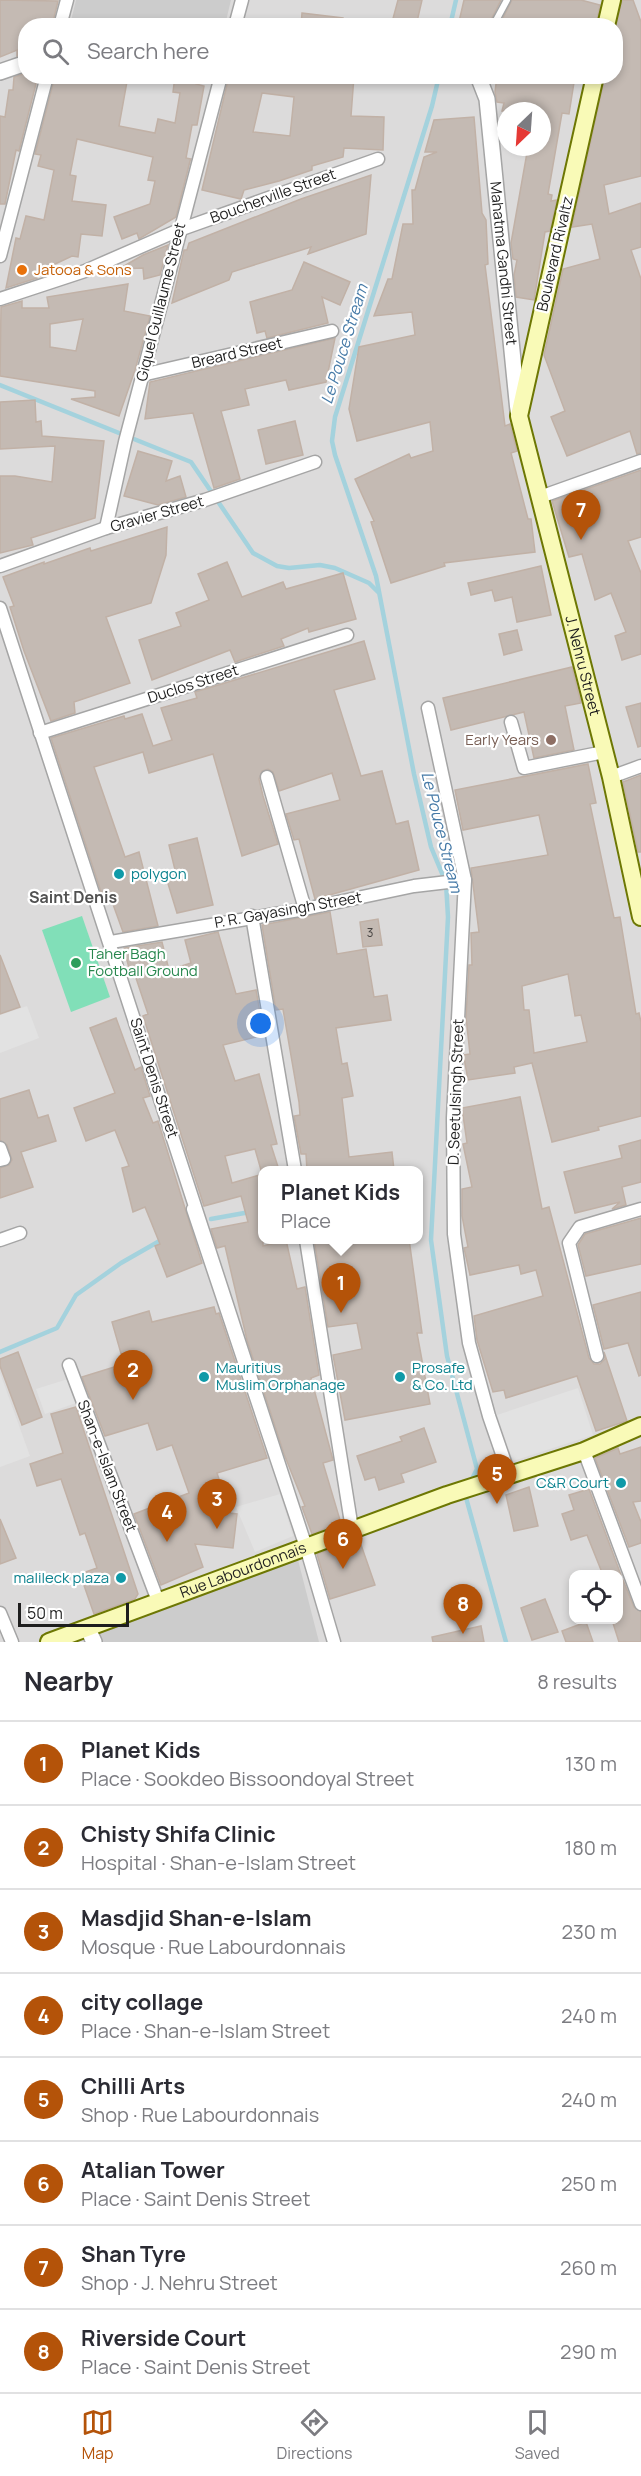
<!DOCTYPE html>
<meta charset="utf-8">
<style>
:root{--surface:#fff;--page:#f7f7f7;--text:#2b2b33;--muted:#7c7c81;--line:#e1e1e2;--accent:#b45309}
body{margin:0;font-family:Manrope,sans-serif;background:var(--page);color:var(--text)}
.controls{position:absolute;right:18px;bottom:18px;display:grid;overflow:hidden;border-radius:12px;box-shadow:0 3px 9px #0003}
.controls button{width:54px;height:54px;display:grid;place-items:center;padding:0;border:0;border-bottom:2px solid var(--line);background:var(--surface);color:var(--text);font:30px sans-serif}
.compass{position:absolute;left:497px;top:102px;width:54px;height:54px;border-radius:50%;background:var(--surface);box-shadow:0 3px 9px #0003;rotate:205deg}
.scale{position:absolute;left:18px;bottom:15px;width:111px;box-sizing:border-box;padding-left:6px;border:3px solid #1e1e1e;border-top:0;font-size:16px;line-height:21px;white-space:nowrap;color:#1e1e1e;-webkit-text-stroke:4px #fff;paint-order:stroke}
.you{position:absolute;left:261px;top:1024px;width:21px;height:21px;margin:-15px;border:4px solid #fff;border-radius:50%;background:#1a73e8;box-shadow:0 0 0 9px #1a73e833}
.badge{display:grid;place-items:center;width:39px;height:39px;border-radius:50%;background:var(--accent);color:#fff;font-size:20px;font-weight:700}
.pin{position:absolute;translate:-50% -50px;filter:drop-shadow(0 2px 3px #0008)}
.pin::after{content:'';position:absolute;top:32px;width:21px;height:18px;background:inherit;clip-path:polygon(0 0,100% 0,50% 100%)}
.popup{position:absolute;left:258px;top:1166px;width:165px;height:78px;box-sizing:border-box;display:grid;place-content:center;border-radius:12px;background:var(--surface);filter:drop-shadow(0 2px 4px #0005);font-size:20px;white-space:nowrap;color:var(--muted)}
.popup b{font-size:22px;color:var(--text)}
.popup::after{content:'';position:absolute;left:50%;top:100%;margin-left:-12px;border:12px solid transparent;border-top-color:var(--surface)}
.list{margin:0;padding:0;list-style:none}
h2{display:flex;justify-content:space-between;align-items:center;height:78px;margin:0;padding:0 24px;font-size:26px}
h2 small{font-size:20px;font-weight:400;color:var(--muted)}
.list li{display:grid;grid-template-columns:39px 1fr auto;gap:18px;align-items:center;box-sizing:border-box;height:84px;padding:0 24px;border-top:2px solid var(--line)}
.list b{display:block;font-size:22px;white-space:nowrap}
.list p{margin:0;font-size:20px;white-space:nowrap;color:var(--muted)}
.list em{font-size:20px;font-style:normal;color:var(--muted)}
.icon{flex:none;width:33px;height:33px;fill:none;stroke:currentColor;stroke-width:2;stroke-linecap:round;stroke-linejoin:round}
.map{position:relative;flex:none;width:641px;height:1642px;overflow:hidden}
.search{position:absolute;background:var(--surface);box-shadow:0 3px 9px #0003;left:18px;right:18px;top:18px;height:66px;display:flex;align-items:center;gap:15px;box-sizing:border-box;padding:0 21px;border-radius:24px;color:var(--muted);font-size:22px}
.sheet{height:750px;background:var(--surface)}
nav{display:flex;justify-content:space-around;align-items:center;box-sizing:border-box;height:84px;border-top:2px solid var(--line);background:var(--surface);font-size:16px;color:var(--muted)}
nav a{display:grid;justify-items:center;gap:3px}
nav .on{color:var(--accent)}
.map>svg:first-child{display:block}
</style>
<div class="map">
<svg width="641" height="1642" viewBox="0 0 641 1642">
<rect width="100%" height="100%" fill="#efebe4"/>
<path fill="#dcdbdb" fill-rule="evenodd" d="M0 0H641V1642H0ZM26 26H616V76H26ZM506 111H542V147H506ZM263 1170H419V1240H263ZM574 1574H618V1620H574Z"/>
<g fill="#ccc">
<polygon points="76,0 231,0 225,25 70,25"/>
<polygon points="297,1556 319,1642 98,1642 93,1632"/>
</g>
<polygon fill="#81dfb8" points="82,916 110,997 71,1012 42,930"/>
<g fill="#e2e2e2">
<polygon points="27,1006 39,1038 0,1053 0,1015"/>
<polygon points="0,1373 30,1456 0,1467"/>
<polygon points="68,1379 76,1403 45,1414 36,1389"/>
<polygon points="578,1388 593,1435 513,1461 497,1415"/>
<polygon points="280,1494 293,1536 255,1552 236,1507"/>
</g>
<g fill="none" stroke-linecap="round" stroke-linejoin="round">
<g stroke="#a4d2dd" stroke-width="4.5">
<polyline points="450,26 456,0"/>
<polyline points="439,76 432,106 335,417 332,441 335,455 376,576 414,774 431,847 446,883 448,917 431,1240 447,1356 477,1469 471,1481"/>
<polyline points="0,385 191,462 253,553 277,566 289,568 320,565 335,568 369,583 378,592"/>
<polyline points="211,1219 250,1212"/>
<polyline points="0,1352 57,1328 76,1295 121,1263 163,1239"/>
<polyline points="465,1494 506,1642"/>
</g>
</g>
<g fill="#c4bab3" stroke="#c1b1a6" stroke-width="1.5" fill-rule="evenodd">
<polygon points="0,0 58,1 52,26 26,26 26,54 17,56 17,50 0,57"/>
<polygon points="398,0 422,0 416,26 391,26"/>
<polygon points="464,0 501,0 488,26 458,26"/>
<polygon points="512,0 581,0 600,5 596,26 499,26"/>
<polygon points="622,0 633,0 641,22 641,176 604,185 609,214 641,203 641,247 631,250 641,279 641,453 637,454 630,431 567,456 551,417 565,411 544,355 563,269 600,259 592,224 572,227 605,76 615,76 615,30"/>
<polygon points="302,13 343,18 343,26 301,26"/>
<polygon points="26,73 26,76 38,76 19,151 16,150 5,204 0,204 0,116 5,117 9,90 13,90 14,77"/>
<polygon points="55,76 128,76 119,126 155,133 158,119 175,123 180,93 173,92 175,76 197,76 196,84 204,86 197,125 192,125 186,158 191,159 190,161 176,217 139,239 137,233 122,239 114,217 150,204 155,181 148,180 153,157 77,139 70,175 76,176 72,201 106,205 102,236 81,234 78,257 72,256 53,265 55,272 34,273 37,278 6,288 16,238 20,239 26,216 44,220 54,170 38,166 41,155 35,154"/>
<path d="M229 76H354L351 116 384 117 383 150 344 148 343 157 312 166V170L279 181 244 190 241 199 202 190ZM262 93 294 97 290 136 253 132Z"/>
<polygon points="497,76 575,76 569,114 562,113 548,194 552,195 551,201 557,200 550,231 545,232 534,300 516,297 514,275 517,260 513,259 511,243 528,147 542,147 542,111 502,111 504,103 497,102 495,92"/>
<polygon points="474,117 482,213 486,220 488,264 485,265 505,426 510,424 517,451 511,453 528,519 531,519 535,552 444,563 445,566 391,583 371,522 374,521 355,479 409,454 411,458 433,451 430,422 357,441 349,409 359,347 415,335 412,312 374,316 388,279 392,279 403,224 413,224 412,190 415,190 424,157 437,152 425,152 434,120"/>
<polygon points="371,175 366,234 308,254 311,247 232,272 229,280 172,303 184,250 187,250 189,243 301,199"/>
<polygon points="168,245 160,275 144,279 143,268 119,269 143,255"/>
<polygon points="304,262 350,282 340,305 322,297 328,323 267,338 265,331 257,333 250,302 292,290"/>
<path d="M128 284 124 311 150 316 135 370 119 416 71 399 95 397V391L0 376 1 307 22 301V308H49L47 297ZM83 319 76 351 50 347V324Z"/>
<polygon points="335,338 326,382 289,390 286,380 245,389 249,405 221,411 240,479 214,488 193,413 145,419 150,382"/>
<polygon points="35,400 36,422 41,421 42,436 104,441 95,518 31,538 33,545 0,553 0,476 15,476 52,482 55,446 0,449 0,402"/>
<polygon points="295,421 303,455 266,464 258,430"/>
<polygon points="138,451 172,461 166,481 180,476 186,497 158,505 124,496"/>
<polygon points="641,470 641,537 628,541 641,573 641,654 622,660 615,636 626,632 611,593 595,600 582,554 569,557 552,501"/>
<polygon points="167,527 166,555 151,603 106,617 130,683 74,702 75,713 51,721 24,651 10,607 14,606 3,577 44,562 44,564 90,548 91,551"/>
<polygon points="227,562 242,597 283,582 286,589 343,573 356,619 309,632 308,628 281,639 284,646 235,662 230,650 152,680 139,640 181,626 176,613 209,600 198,574"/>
<polygon points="541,566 551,615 517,622 512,597 495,601 492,590 471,595 468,583"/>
<polygon points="517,630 522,650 504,655 499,634"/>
<polygon points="364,641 375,679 334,690 361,776 382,771 396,824 408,821 419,870 315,899 299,839 294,840 286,814 340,800 332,773 279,791 273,772 268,769 262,771 259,779 263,796 278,844 242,856 213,754 149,773 143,752 94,767 125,857 139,852 158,926 123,932 110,896 103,898 51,738 124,716 125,719 142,714 153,746 172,740 161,708 197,698 195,692"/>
<polygon points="572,667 581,703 565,706 574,750 534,758 524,712 451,730 443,698"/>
<polygon points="641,703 641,746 638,747 626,707"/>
<path d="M588 764 596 803 590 804 614 918 620 917 636 1014 639 1013 641 1022V1116L598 1127 599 1130 552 1142 532 1063 514 1067 515 1073 468 1080 464 1058V1055L470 1054 466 1017 469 965H472L471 933 479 932 471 868 548 855 539 815 463 830 455 790ZM568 974 575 1016 581 1015 587 1042 534 1053 529 1010H524L522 986Z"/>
<polygon points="641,775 641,852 638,852 623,782"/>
<polygon points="197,838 213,905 177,913 166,877 176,874 169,845"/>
<polygon points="330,912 337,954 366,949 374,997 387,995 391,1020 336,1028 342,1064 347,1063 353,1096 342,1098 349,1157 392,1152 394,1170 307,1170 306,1154 301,1154 294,1116 300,1115 299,1102 283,1009 276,1010 262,925"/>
<polygon points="378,919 382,945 363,947 360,922"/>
<polygon points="218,932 236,994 256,990 264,1035 223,1045 235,1081 259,1074 277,1144 271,1145 279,1170 261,1170 255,1149 225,1156 232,1183 263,1174 263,1246 286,1240 297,1289 305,1287 319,1375 311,1378 333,1460 323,1463 340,1520 337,1524 312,1534 302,1507 305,1506 284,1454 247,1340 225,1246 217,1248 211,1229 248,1222 241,1196 204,1206 143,1016 148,1014 135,975 131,976 124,948 162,942 169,970 191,963 185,940"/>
<polygon points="0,955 20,1007 0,1014"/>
<polygon points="116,1018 135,1070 141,1067 150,1096 143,1098 153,1123 158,1121 202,1263 167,1277 155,1246 160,1244 145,1207 133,1212 122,1168 129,1166 115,1130 86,1141 74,1108 115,1093 90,1028"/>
<polygon points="29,1090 38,1118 48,1115 56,1141 21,1152 33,1187 0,1198 0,1168 9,1165 12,1160 7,1145 0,1140 0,1099"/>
<polygon points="520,1097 542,1209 549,1207 589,1358 594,1364 600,1364 605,1359 604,1352 627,1421 596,1431 577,1376 506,1398 504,1390 493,1392 477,1340 474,1316 543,1296 536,1270 521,1274 519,1265 470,1275 464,1248 468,1247 462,1216 462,1189 472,1187 463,1144 467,1143 462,1108"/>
<polygon points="641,1140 641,1182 622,1187 626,1205 612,1209 620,1202 575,1213 564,1172 622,1158 619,1146"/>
<polygon points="641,1218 641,1264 586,1276 578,1245 585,1234"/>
<polygon points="314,1239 409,1239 422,1333 417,1333 430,1404 345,1420 333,1355 362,1349 357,1323 328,1327"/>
<polygon points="641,1292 641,1375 639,1376 628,1343 604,1349 593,1305"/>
<polygon points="214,1307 216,1314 219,1313 267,1458 217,1473 230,1513 237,1514 233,1548 195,1544 203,1567 161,1585 134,1514 189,1493 172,1445 157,1450 148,1423 105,1436 82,1377 124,1364 112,1322 149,1311 152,1322"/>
<polygon points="18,1352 42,1417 22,1425 0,1366 0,1359"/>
<polygon points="76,1407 138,1594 135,1599 94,1614 80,1574 97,1568 85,1533 80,1535 61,1479 37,1486 30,1464 63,1453 51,1414"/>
<polygon points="424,1428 436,1462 401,1474 404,1482 379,1490 375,1477 365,1480 357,1456 402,1441 400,1437"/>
<polygon points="641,1447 641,1501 633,1502 641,1522 641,1543 629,1547 595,1458 618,1448 620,1454"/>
<polygon points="529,1487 538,1526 514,1531 506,1495"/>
<polygon points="589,1489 621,1575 603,1575 587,1535 571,1540 562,1514 574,1510 569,1495"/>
<polygon points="0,1519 16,1558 0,1564"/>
<polygon points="359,1539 375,1585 330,1599 317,1554"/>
<polygon points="623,1580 634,1607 641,1612 641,1642 619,1642 612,1620 618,1620 618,1582"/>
<polygon points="545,1599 558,1632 532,1640 521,1608"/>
<polygon points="586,1622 593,1642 566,1642 562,1631"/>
<polygon points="481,1626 484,1642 433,1642 432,1637"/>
</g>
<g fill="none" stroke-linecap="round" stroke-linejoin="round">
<defs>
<polyline id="service" points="493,26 507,0"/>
<g id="minor">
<polyline points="60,26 67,0"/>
<polyline points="235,26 242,0"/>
<polyline points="0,256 47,76"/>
<polyline points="0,299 85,271 179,230 378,159"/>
<polyline points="142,375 332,331"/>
<polyline points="540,497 641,461"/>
<polyline points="106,528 125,442 221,76"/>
<polyline points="0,566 106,528 205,500 315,462"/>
<polyline points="0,608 306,1547 193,1209"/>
<polyline points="428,708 465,880 453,1118 454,1234 469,1343 489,1416 509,1474"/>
<polyline points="511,722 524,768 604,752"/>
<polyline points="40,733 347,635"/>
<polyline points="267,777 305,909"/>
<polyline points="611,777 641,766"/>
<polyline points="252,916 295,1170"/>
<polyline points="111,942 305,909 414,886 465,880"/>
<polyline points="0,1148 4,1159 0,1160"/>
<polyline points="0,1240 20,1233"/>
<polyline points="306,1240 352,1529"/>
<polyline points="597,1356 569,1243 580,1227 641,1209"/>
<polyline points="69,1365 158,1601"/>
<polyline points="584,1451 641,1604"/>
<polyline points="304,1540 334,1642"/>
<polyline points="0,1613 12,1642"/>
</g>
<g id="tertiary">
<polyline points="0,72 26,63"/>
<path id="s1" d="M478 76 487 99 518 411"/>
<polyline points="88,1629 94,1642"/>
</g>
<g id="secondary">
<polyline points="606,26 612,0"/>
<path id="s2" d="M595 76 519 416 611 777 641 917"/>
<path id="s3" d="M49 1642 447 1495 584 1451 641 1426"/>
</g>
</defs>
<use href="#service" stroke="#a5a5a5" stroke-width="9"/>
<use href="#minor" stroke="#a5a5a5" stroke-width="15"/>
<use href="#tertiary" stroke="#a5a5a5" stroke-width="18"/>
<use href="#secondary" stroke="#6d7703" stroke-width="20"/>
<use href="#service" stroke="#fff" stroke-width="6"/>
<use href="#minor" stroke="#fff" stroke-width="12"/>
<use href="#tertiary" stroke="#fff" stroke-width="15"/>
<use href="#secondary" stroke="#f9fab7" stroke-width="16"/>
</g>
<circle fill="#e8710a" stroke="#fff" stroke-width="2" cx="22" cy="270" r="6"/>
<circle fill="#8d6e63" stroke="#fff" stroke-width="2" cx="551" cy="740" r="6"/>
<g fill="#0f9aa8" stroke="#fff" stroke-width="2">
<circle cx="119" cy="874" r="6"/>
<circle cx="204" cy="1377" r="6"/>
<circle cx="400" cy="1377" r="6"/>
<circle cx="621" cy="1483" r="6"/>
<circle cx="121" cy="1578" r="6"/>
</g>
<circle fill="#2e9e5b" stroke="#fff" stroke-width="2" cx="76" cy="963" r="6"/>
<g text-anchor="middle" stroke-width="4.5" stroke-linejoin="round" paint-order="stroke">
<g font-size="12" fill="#484543">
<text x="370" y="937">3</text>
</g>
<g font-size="15" fill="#1e1e1e" stroke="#fff">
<text transform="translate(273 196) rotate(-20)" y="5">Boucherville Street</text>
<text transform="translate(555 254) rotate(-77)" y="5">Boulevard Rivaltz</text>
<text dy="5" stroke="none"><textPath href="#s1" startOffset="190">Mahatma Gandhi Street</textPath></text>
<text transform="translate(161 302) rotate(-76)" y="5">Giquel Guillaume Street</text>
<text transform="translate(237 353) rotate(-13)" y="5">Breard Street</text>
<text transform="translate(157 514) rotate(-16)" y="5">Gravier Street</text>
<text dy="5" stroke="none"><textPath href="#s2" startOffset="606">J. Nehru Street</textPath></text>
<text transform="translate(193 684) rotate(-18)" y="5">Duclos Street</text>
<text transform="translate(288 910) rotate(-10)" y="5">P. R. Gayasingh Street</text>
<text transform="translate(154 1078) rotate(72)" y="5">Saint Denis Street</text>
<text transform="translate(456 1092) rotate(-88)" y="5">D. Seetulsingh Street</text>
<text transform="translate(107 1466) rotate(69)" y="5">Shan-e-Islam Street</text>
<text dy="5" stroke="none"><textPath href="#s3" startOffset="207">Rue Labourdonnais</textPath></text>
</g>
<g font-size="15" fill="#c56008" stroke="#fff" text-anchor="start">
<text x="34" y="275">Jatooa &amp; Sons</text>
</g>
<g font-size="15" fill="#785e54" stroke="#fff" text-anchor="end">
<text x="539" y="745">Early Years</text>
</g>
<g font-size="15" fill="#0d838f" stroke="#fff" text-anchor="start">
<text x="131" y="879">polygon</text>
<text x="216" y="1373">Mauritius<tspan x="216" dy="17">Muslim Orphanage</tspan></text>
<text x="412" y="1373">Prosafe<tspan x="412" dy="17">&amp; Co. Ltd</tspan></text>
<text x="609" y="1488" text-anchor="end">C&amp;R Court</text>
<text x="109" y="1583" text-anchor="end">malileck plaza</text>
</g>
<g font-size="15" fill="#27864d" stroke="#fff" text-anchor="start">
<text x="88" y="959">Taher Bagh<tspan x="88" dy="17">Football Ground</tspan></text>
</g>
<g font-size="16" font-style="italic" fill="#467aa7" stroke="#fff">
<text transform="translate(344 344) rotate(-73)" y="6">Le Pouce Stream</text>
<text transform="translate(442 832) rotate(76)" y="6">Le Pouce Stream</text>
</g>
<g font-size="16" font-weight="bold" fill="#515151" stroke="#fff">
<text x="73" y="903">Saint Denis</text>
</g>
</g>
</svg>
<div class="controls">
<button><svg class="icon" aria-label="locate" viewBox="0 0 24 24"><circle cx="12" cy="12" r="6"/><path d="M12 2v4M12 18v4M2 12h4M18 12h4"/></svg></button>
</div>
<svg class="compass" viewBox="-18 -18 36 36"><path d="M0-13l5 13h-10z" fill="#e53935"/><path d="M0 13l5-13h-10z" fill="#7c7c81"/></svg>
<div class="scale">50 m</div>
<div class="you"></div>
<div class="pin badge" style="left:341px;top:1313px">1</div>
<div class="popup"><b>Planet Kids</b>Place</div>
<div class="pin badge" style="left:133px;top:1400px">2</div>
<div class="pin badge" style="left:217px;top:1529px">3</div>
<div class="pin badge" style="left:167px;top:1542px">4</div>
<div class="pin badge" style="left:497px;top:1504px">5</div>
<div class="pin badge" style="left:343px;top:1569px">6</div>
<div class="pin badge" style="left:581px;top:540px">7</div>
<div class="pin badge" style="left:463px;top:1634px">8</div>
<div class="search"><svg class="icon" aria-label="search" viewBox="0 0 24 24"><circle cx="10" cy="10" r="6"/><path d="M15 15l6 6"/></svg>Search here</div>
</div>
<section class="sheet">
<h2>Nearby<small>8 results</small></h2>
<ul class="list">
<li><span class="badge">1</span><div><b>Planet Kids</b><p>Place · Sookdeo Bissoondoyal Street</p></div><em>130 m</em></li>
<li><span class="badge">2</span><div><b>Chisty Shifa Clinic</b><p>Hospital · Shan-e-Islam Street</p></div><em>180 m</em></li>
<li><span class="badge">3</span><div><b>Masdjid Shan-e-Islam</b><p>Mosque · Rue Labourdonnais</p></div><em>230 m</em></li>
<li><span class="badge">4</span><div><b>city collage</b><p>Place · Shan-e-Islam Street</p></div><em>240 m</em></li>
<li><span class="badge">5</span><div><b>Chilli Arts</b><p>Shop · Rue Labourdonnais</p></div><em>240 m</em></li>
<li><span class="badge">6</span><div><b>Atalian Tower</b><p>Place · Saint Denis Street</p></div><em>250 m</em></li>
<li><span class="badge">7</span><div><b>Shan Tyre</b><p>Shop · J. Nehru Street</p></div><em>260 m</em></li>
<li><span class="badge">8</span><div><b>Riverside Court</b><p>Place · Saint Denis Street</p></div><em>290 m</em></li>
</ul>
</section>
<nav>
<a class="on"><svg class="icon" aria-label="map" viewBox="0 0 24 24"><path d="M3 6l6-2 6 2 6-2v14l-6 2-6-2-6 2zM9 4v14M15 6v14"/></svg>Map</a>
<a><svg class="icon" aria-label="directions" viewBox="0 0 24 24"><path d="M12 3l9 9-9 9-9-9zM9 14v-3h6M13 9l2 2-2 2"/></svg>Directions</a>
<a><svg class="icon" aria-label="saved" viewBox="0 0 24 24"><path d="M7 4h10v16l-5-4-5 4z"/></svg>Saved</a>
</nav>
